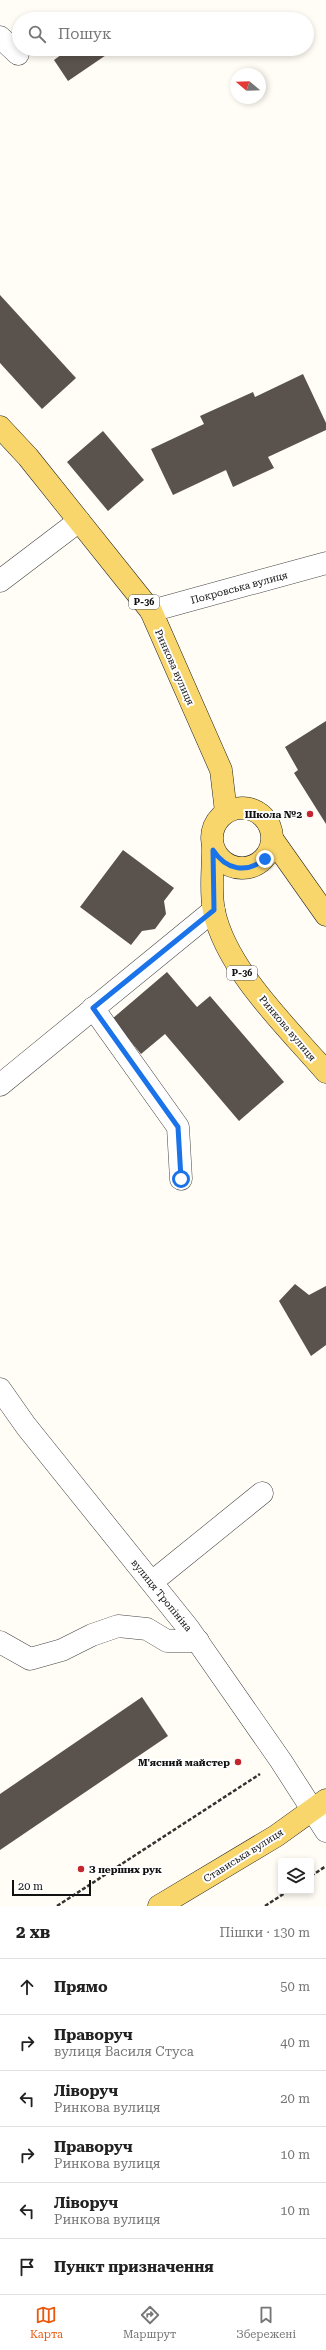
<!DOCTYPE html>
<html lang="uk">
<meta charset="utf-8">
<style>
:root{--surface:#fff;--page:#f6f6f6;--text:#222;--muted:#767676;--line:#e0e0e0;--accent:#ea580c}
body{margin:0;font-family:"Roboto Serif",serif;background:var(--page);color:var(--text)}
.controls{position:absolute;right:12px;bottom:12px;display:grid;overflow:hidden;border-radius:4px;box-shadow:0 2px 6px #0003}
.controls button{width:36px;height:36px;display:grid;place-items:center;padding:0;border:0;border-bottom:1px solid var(--line);background:var(--surface);color:var(--text);font:20px sans-serif}
.compass{position:absolute;left:230px;top:68px;width:36px;height:36px;border-radius:50%;background:var(--surface);box-shadow:0 2px 6px #0003;rotate:289deg}
.scale{position:absolute;left:12px;bottom:10px;width:79px;box-sizing:border-box;padding-left:4px;border:2px solid #111;border-top:0;font-size:11px;line-height:14px;white-space:nowrap;color:#111;-webkit-text-stroke:3px #fff;paint-order:stroke}
.stop{position:absolute;width:12px;height:12px;margin:-9px;border:3px solid #1a73e8;border-radius:50%;background:#fff}
.stop.end{background:#1a73e8;border-color:#fff;box-shadow:0 1px 4px #0008}
.list{margin:0;padding:0;list-style:none}
h2{display:flex;justify-content:space-between;align-items:center;height:52px;margin:0;padding:0 16px;font-size:17px}
h2 small{font-size:13px;font-weight:400;color:var(--muted)}
.list li{display:grid;grid-template-columns:26px 1fr auto;gap:12px;align-items:center;box-sizing:border-box;height:56px;padding:0 16px;border-top:1px solid var(--line)}
.list b{display:block;font-size:15px;white-space:nowrap}
.list p{margin:0;font-size:13px;white-space:nowrap;color:var(--muted)}
.list em{font-size:13px;font-style:normal;color:var(--muted)}
.icon{flex:none;width:22px;height:22px;fill:none;stroke:currentColor;stroke-width:2;stroke-linecap:round;stroke-linejoin:round}
.map{position:relative;flex:none;width:326px;height:1906px;overflow:hidden}
.search{position:absolute;background:var(--surface);box-shadow:0 2px 6px #0003;left:12px;right:12px;top:12px;height:44px;display:flex;align-items:center;gap:10px;box-sizing:border-box;padding:0 14px;border-radius:22px;color:var(--muted);font-size:15px}
.sheet{height:388px;background:var(--surface)}
nav{display:flex;justify-content:space-around;align-items:center;box-sizing:border-box;height:56px;border-top:1px solid var(--line);background:var(--surface);font-size:11px;color:var(--muted)}
nav a{display:grid;justify-items:center;gap:2px}
nav .on{color:var(--accent)}
.map>svg:first-child{display:block}
</style>
<div class="map">
<svg width="326" height="1906" viewBox="0 0 326 1906">
<rect width="100%" height="100%" fill="#fffdf5"/>
<g fill="#5a524d">
<polygon points="69,49 115,49 68,81 54,60"/>
<polygon points="0,295 76,378 42,409 0,363"/>
<polygon points="303,374 326,423 326,430 268,457 274,468 233,487 226,470 173,495 151,449 204,424 200,416 253,392 255,397"/>
<polygon points="103,431 144,480 108,511 67,462"/>
<polygon points="326,721 326,824 294,773 298,770 285,747"/>
<polygon points="123,850 174,888 164,901 166,914 155,929 142,931 131,945 80,907"/>
<polygon points="167,972 197,1007 210,996 284,1082 239,1121 165,1034 141,1054 112,1019"/>
<polygon points="295,1284 309,1295 326,1286 326,1345 311,1356 279,1301"/>
<polygon points="142,1697 168,1736 0,1850 0,1794"/>
</g>
<g fill="none" stroke-linecap="round" stroke-linejoin="round">
<defs>
<g id="minor">
<polyline points="0,37 18,54"/>
<polyline points="0,581 79,521"/>
<polyline points="151,611 326,563"/>
<polyline points="93,1008 178,1127 181,1179"/>
<polyline points="0,1085 214,910"/>
<polyline points="0,1389 26,1426 189,1629 281,1761 326,1831"/>
<polyline points="152,1582 262,1493"/>
<polyline points="0,1642 30,1659 62,1650 92,1635 118,1626 147,1629 167,1641 198,1641"/>
</g>
<g id="major">
<polyline points="0,427 28,457 151,611 221,770 226,812"/>
<circle cx="242" cy="838" r="30"/>
<polyline points="273,840 326,915"/>
<path d="M213 850C213 869 210 892 214 911 226 969 287 1027 326 1072"/>
<polyline points="159,1906 276,1836 326,1800"/>
</g>
</defs>
<use href="#minor" stroke="#444" stroke-width="23"/>
<use href="#major" stroke="#222" stroke-width="23"/>
<g stroke="#333" stroke-width="2.5" stroke-dasharray="4 2" stroke-linecap="butt">
<polyline points="311,1876 326,1866"/>
<polyline points="57,1906 260,1774"/>
<polyline points="265,1906 288,1891"/>
</g>
<use href="#minor" stroke="#fff" stroke-width="22"/>
<use href="#major" stroke="#f9d66b" stroke-width="22"/>
</g>
<g fill="none" stroke-linecap="round" stroke-linejoin="round">
<path stroke="#1a73e8" stroke-width="5" d="M181 1179 178 1127 93 1008 214 910 213 850C226 870 246 874 265 859"/>
</g>
<g fill="#c4262e" stroke="#fff" stroke-width="1.5">
<circle cx="310" cy="814" r="4"/>
<circle cx="238" cy="1762" r="4"/>
<circle cx="81" cy="1869" r="4"/>
</g>
<g text-anchor="middle" stroke-width="4" stroke-linejoin="round" paint-order="stroke">
<g fill="#fff" stroke="#585858" stroke-width="1">
<rect x="129" y="595" width="30" height="14" rx="3"/>
<rect x="227" y="966" width="30" height="14" rx="3"/>
</g>
<g font-size="9" font-weight="bold" fill="#111">
<text x="144" y="605">Р-36</text>
<text x="242" y="976">Р-36</text>
</g>
<g font-size="10" fill="#111" stroke="#fff">
<text transform="translate(239 587) rotate(-15)" y="4">Покровська вулиця</text>
<text transform="translate(175 667) rotate(66)" y="4">Ринкова вулиця</text>
<text transform="translate(288 1028) rotate(50)" y="4">Ринкова вулиця</text>
<text transform="translate(162 1595) rotate(51)" y="4">вулиця Тропініна</text>
<text transform="translate(243 1855) rotate(-32)" y="4">Стависька вулиця</text>
</g>
<g font-size="10" font-weight="bold" fill="#111" stroke="#fff" text-anchor="end">
<text x="302" y="818">Школа №2</text>
<text x="230" y="1766">М'ясний майстер</text>
<text x="89" y="1873" text-anchor="start">З перших рук</text>
</g>
</g>
</svg>
<div class="controls">
<button><svg class="icon" aria-label="layers" viewBox="0 0 24 24"><path d="M12 4l9 5-9 5-9-5zM3 14l9 5 9-5"/></svg></button>
</div>
<svg class="compass" viewBox="-18 -18 36 36"><path d="M0-13l5 13h-10z" fill="#e53935"/><path d="M0 13l5-13h-10z" fill="#767676"/></svg>
<div class="scale">20 m</div>
<div class="stop" style="left:181px;top:1179px"></div>
<div class="stop end" style="left:265px;top:859px"></div>
<div class="search"><svg class="icon" aria-label="search" viewBox="0 0 24 24"><circle cx="10" cy="10" r="6"/><path d="M15 15l6 6"/></svg>Пошук</div>
</div>
<section class="sheet">
<h2>2 хв<small>Пішки · 130 m</small></h2>
<ul class="list">
<li><svg class="icon" aria-label="ahead" viewBox="0 0 24 24"><path d="M12 20V5M6 11l6-6 6 6"/></svg><div><b>Прямо</b></div><em>50 m</em></li>
<li><svg class="icon" aria-label="right" viewBox="0 0 24 24"><path d="M7 20v-9h11M14 6l5 5-5 5"/></svg><div><b>Праворуч</b><p>вулиця Василя Стуса</p></div><em>40 m</em></li>
<li><svg class="icon" aria-label="left" viewBox="0 0 24 24"><path d="M17 20v-9H6M10 6l-5 5 5 5"/></svg><div><b>Ліворуч</b><p>Ринкова вулиця</p></div><em>20 m</em></li>
<li><svg class="icon" aria-label="right" viewBox="0 0 24 24"><path d="M7 20v-9h11M14 6l5 5-5 5"/></svg><div><b>Праворуч</b><p>Ринкова вулиця</p></div><em>10 m</em></li>
<li><svg class="icon" aria-label="left" viewBox="0 0 24 24"><path d="M17 20v-9H6M10 6l-5 5 5 5"/></svg><div><b>Ліворуч</b><p>Ринкова вулиця</p></div><em>10 m</em></li>
<li><svg class="icon" aria-label="arrive" viewBox="0 0 24 24"><path d="M6 21V4h12l-3 4 3 4H6"/></svg><div><b>Пункт призначення</b></div></li>
</ul>
</section>
<nav>
<a class="on"><svg class="icon" aria-label="map" viewBox="0 0 24 24"><path d="M3 6l6-2 6 2 6-2v14l-6 2-6-2-6 2zM9 4v14M15 6v14"/></svg>Карта</a>
<a><svg class="icon" aria-label="directions" viewBox="0 0 24 24"><path d="M12 3l9 9-9 9-9-9zM9 14v-3h6M13 9l2 2-2 2"/></svg>Маршрут</a>
<a><svg class="icon" aria-label="saved" viewBox="0 0 24 24"><path d="M7 4h10v16l-5-4-5 4z"/></svg>Збережені</a>
</nav>
